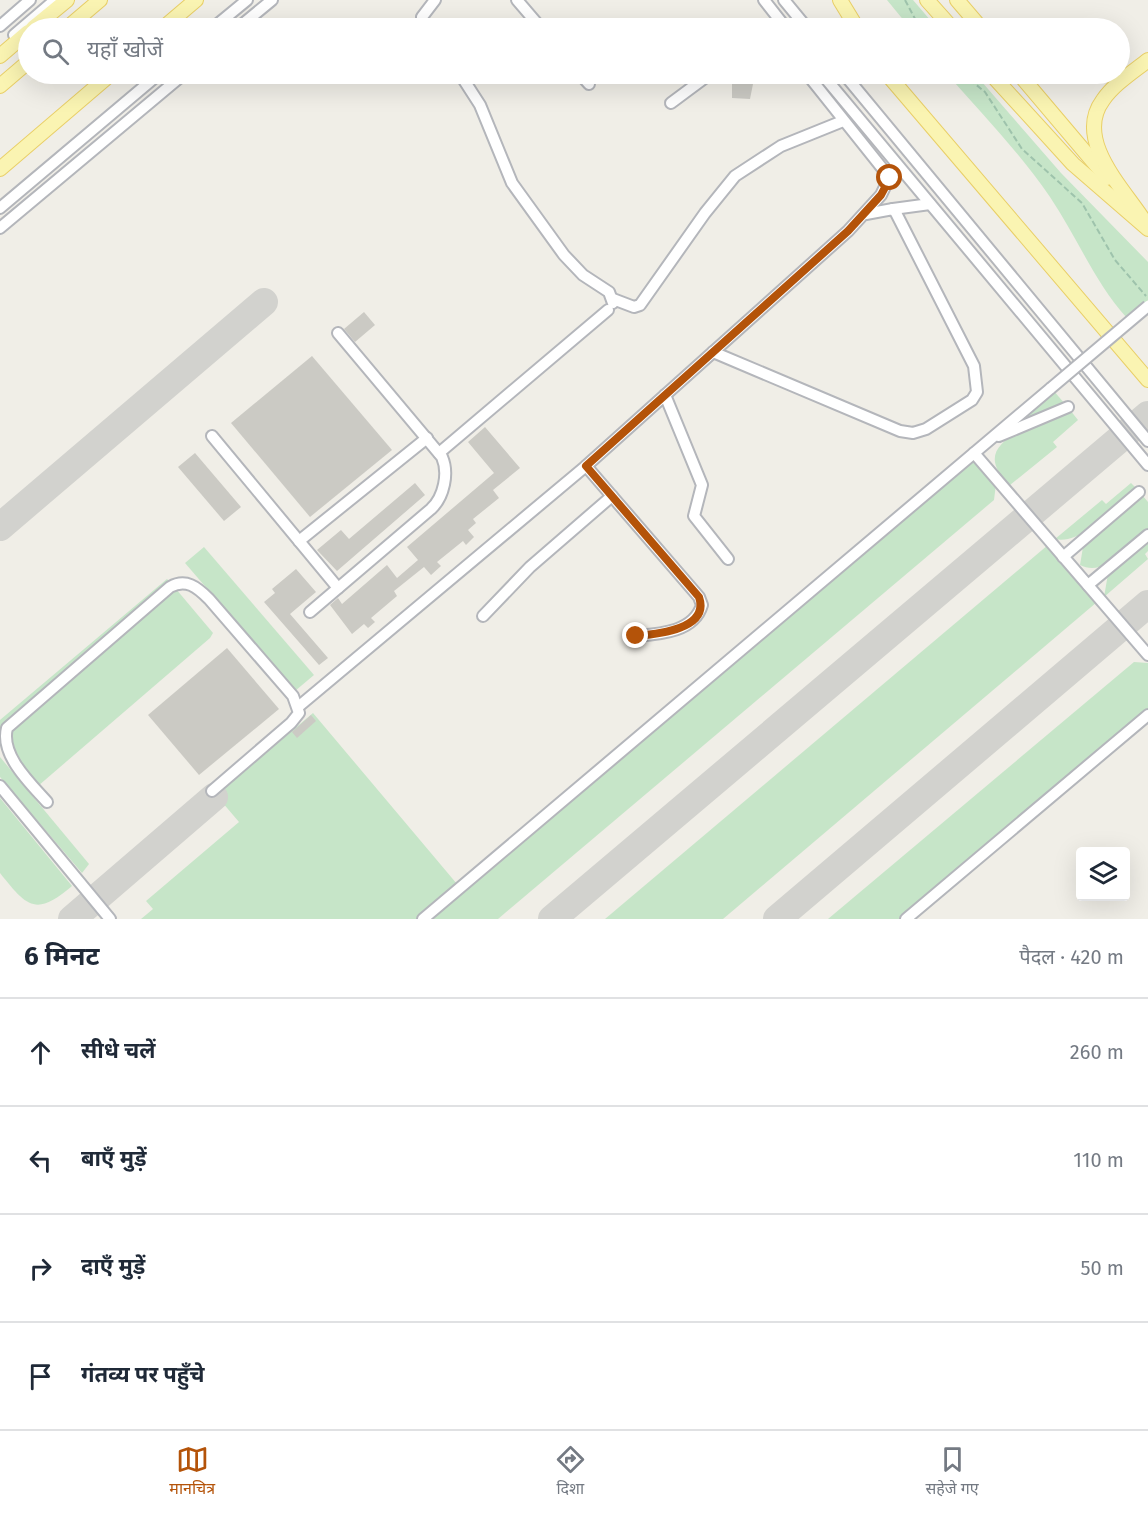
<!DOCTYPE html>
<html lang="hi">
<meta charset="utf-8">
<style>
:root{--surface:#fff;--page:#f6f6f7;--text:#1f2937;--muted:#747a83;--line:#e0e1e3;--accent:#b45309}
body{margin:0;font-family:"Fira Sans","Noto Sans Devanagari",sans-serif;background:var(--page);color:var(--text)}
.controls{position:absolute;right:18px;bottom:18px;display:grid;overflow:hidden;border-radius:6px;box-shadow:0 6px 24px #0002}
.controls button{width:54px;height:54px;display:grid;place-items:center;padding:0;border:0;border-bottom:2px solid var(--line);background:var(--surface);color:var(--text);font:30px sans-serif}
.stop{position:absolute;width:18px;height:18px;margin:-14px;border:4px solid #b45309;border-radius:50%;background:#fff}
.stop.end{background:#b45309;border-color:#fff;box-shadow:0 2px 6px #0008}
.list{margin:0;padding:0;list-style:none}
h2{display:flex;justify-content:space-between;align-items:center;height:78px;margin:0;padding:0 24px;font-size:26px}
h2 small{font-size:20px;font-weight:400;color:var(--muted)}
.list li{display:grid;grid-template-columns:39px 1fr auto;gap:18px;align-items:center;box-sizing:border-box;height:108px;padding:0 24px;border-top:2px solid var(--line)}
.list b{display:block;font-size:22px;white-space:nowrap}
.list em{font-size:20px;font-style:normal;color:var(--muted)}
.icon{flex:none;width:33px;height:33px;fill:none;stroke:currentColor;stroke-width:2;stroke-linecap:round;stroke-linejoin:round}
.map{position:relative;flex:none;width:1148px;height:919px;overflow:hidden}
.search{position:absolute;background:var(--surface);box-shadow:0 6px 24px #0002;left:18px;right:18px;top:18px;height:66px;display:flex;align-items:center;gap:15px;box-sizing:border-box;padding:0 21px;border-radius:33px;color:var(--muted);font-size:22px}
.sheet{height:510px;background:var(--surface)}
nav{display:flex;justify-content:space-around;align-items:center;box-sizing:border-box;height:84px;border-top:2px solid var(--line);background:var(--surface);font-size:16px;color:var(--muted)}
nav a{display:grid;justify-items:center;gap:3px}
nav .on{color:var(--accent)}
.map>svg:first-child{display:block}
</style>
<div class="map">
<svg width="1148" height="919" viewBox="0 0 1148 919">
<rect width="100%" height="100%" fill="#f0eee7"/>
<g fill="#c6e5c8">
<polygon points="887,0 913,0 937,28 910,28"/>
<path d="M947 74H975L1061 173 1148 262V300L1127 318C1095 283 1077 237 1050 197 1020 153 982 114 947 74Z"/>
<polygon points="1053,390 1065,404 1005,429"/>
<path d="M1070 410 1078 420 1053 442 1057 447 1010 485C1005 479 998 473 996 466 985 436 1049 419 1070 410Z"/>
<polygon points="972,460 976,461 996,484 994,500 498,919 427,919"/>
<path d="M1131 483 1137 489C1116 507 1083 545 1055 539L1102 500 1106 504Z"/>
<path d="M1142 495 1148 502V530C1131 545 1105 578 1080 565L1083 547Z"/>
<polygon points="1148,540 1148,551 1145,554 1148,559 1104,597 1108,574"/>
<polygon points="1048,545 1097,602 723,919 605,919"/>
<polygon points="204,547 314,675 295,691 185,563"/>
<polygon points="167,579 171,583 6,723 0,731 0,720"/>
<polygon points="176,589 213,633 210,638 38,786 13,757 9,731"/>
<polygon points="1134,662 1148,663 1148,711 902,919 828,919"/>
<polygon points="313,713 457,884 417,919 141,919 153,909 146,901 239,822 216,795"/>
<polygon points="0,757 89,864 82,873 0,777"/>
<path d="M0 798 72 886C36 917 27 907 0 873Z"/>
</g>
<g fill="none" stroke-linecap="round" stroke-linejoin="round">
<g stroke="#d2d2ce" stroke-width="28">
<polyline points="0,527 264,302"/>
<polyline points="72,919 214,797"/>
<polyline points="552,919 1148,415"/>
<polyline points="777,919 1148,604"/>
</g>
</g>
<g fill="#cbcac4">
<polygon points="745,74 766,74 764,84 753,84 750,99 732,98 732,77 745,77"/>
<polygon points="364,312 375,325 355,342 344,329"/>
<polygon points="312,356 392,450 310,517 231,423"/>
<polygon points="485,427 520,468 493,490 499,498 473,519 476,523 468,530 474,537 466,545 463,541 437,562 441,566 431,575 424,567 394,591 397,596 371,618 375,622 368,628 364,624 352,634 330,605 338,598 342,604 387,565 397,578 418,560 407,547 494,473 468,442"/>
<polygon points="195,453 241,507 224,521 178,467"/>
<polygon points="415,483 425,495 337,571 317,550 341,530 349,539"/>
<polygon points="296,569 316,592 290,614 328,658 319,665 264,602 275,593 272,589"/>
<polygon points="227,648 279,709 199,775 148,715"/>
<polygon points="311,715 316,721 297,738 292,732"/>
</g>
<g fill="none" stroke-linecap="round" stroke-linejoin="round">
<defs>
<g id="minor">
<polyline points="517,0 541,28"/>
<polyline points="764,0 786,28"/>
<polyline points="784,0 807,28"/>
<polyline points="0,26 30,0"/>
<polyline points="213,28 247,0"/>
<polyline points="238,28 272,0"/>
<polyline points="426,28 422,17 435,0"/>
<polyline points="766,28 769,26 772,28"/>
<polyline points="14,35 55,0"/>
<polyline points="460,74 480,105 512,183 564,255 583,275 609,292 613,303"/>
<polyline points="580,74 589,84"/>
<polyline points="807,74 890,178"/>
<polyline points="822,74 1148,465"/>
<polyline points="844,74 1148,441"/>
<polyline points="671,103 710,74"/>
<polyline points="0,208 159,74"/>
<polyline points="893,209 930,204"/>
<polyline points="0,228 184,74"/>
<polyline points="613,299 634,307 640,305 705,213 735,176 781,146 843,121"/>
<polyline points="713,352 900,431 913,433 926,429 972,400 977,392 974,366 896,213 893,209 866,214"/>
<polyline points="665,395 702,485 694,516 728,559"/>
<polyline points="212,436 338,588"/>
<polyline points="999,436 1068,407"/>
<polyline points="439,453 608,310"/>
<polyline points="974,453 1148,655"/>
<path d="M586 466 699 597 702 605C694 632 660 634 636 636"/>
<polyline points="299,541 427,438"/>
<polyline points="1063,557 1139,492"/>
<polyline points="1088,585 1148,535"/>
<path d="M310 612 431 509C444 497 449 473 442 457L338 333"/>
<polyline points="483,616 530,567 612,496"/>
<polyline points="298,707 586,466 848,231 881,195 896,164"/>
<polyline points="0,786 110,919"/>
<path d="M47 802C30 783 0 755 7 728L170 587C186 578 197 587 209 599L293 696 299 713 291 723 212 791"/>
<polyline points="423,919 1051,388"/>
<polyline points="906,919 1148,715"/>
</g>
<g id="major">
<polyline points="840,0 857,28"/>
<polyline points="927,0 952,28"/>
<polyline points="957,0 981,28"/>
<polyline points="33,28 67,0"/>
<polyline points="67,28 100,0"/>
<polyline points="163,28 196,0"/>
<polyline points="0,56 28,32"/>
<polyline points="887,74 1148,380"/>
<polyline points="991,74 1073,164 1148,229"/>
<polyline points="1019,74 1107,178"/>
<polyline points="0,86 28,62"/>
<polyline points="0,169 111,74"/>
<path d="M1143 219C1122 187 1074 139 1103 100 1114 84 1133 72 1148 60"/>
</g>
</defs>
<use href="#minor" stroke="#b4b6bb" stroke-width="14"/>
<use href="#major" stroke="#e9cf67" stroke-width="16"/>
<g stroke="#9ec3ac" stroke-width="2" stroke-dasharray="6 3" stroke-linecap="butt">
<polyline points="905,0 920,28"/>
<polyline points="963,74 985,92 1022,149 1082,203 1115,260 1146,296"/>
</g>
<use href="#minor" stroke="#fff" stroke-width="10"/>
<use href="#major" stroke="#faf4b2" stroke-width="14"/>
<defs>
<polyline id="minor-bridge" points="1051,388 1148,306"/>
</defs>
<use href="#minor-bridge" stroke="#b4b6bb" stroke-width="14" stroke-linecap="butt"/>
<use href="#minor-bridge" stroke="#fff" stroke-width="10"/>
</g>
<g fill="none" stroke-linecap="round" stroke-linejoin="round">
<path stroke="#b45309" stroke-width="8" d="M636 636C658 634 710 629 699 597L586 466 848 231 881 195 890 178"/>
</g>
</svg>
<div class="controls">
<button><svg class="icon" aria-label="layers" viewBox="0 0 24 24"><path d="M12 4l9 5-9 5-9-5zM3 14l9 5 9-5"/></svg></button>
</div>
<div class="stop" style="left:890px;top:178px"></div>
<div class="stop end" style="left:636px;top:636px"></div>
<div class="search"><svg class="icon" aria-label="search" viewBox="0 0 24 24"><circle cx="10" cy="10" r="6"/><path d="M15 15l6 6"/></svg>यहाँ खोजें</div>
</div>
<section class="sheet">
<h2>6 मिनट<small>पैदल · 420 m</small></h2>
<ul class="list">
<li><svg class="icon" aria-label="ahead" viewBox="0 0 24 24"><path d="M12 20V5M6 11l6-6 6 6"/></svg><div><b>सीधे चलें</b></div><em>260 m</em></li>
<li><svg class="icon" aria-label="left" viewBox="0 0 24 24"><path d="M17 20v-9H6M10 6l-5 5 5 5"/></svg><div><b>बाएँ मुड़ें</b></div><em>110 m</em></li>
<li><svg class="icon" aria-label="right" viewBox="0 0 24 24"><path d="M7 20v-9h11M14 6l5 5-5 5"/></svg><div><b>दाएँ मुड़ें</b></div><em>50 m</em></li>
<li><svg class="icon" aria-label="arrive" viewBox="0 0 24 24"><path d="M6 21V4h12l-3 4 3 4H6"/></svg><div><b>गंतव्य पर पहुँचे</b></div></li>
</ul>
</section>
<nav>
<a class="on"><svg class="icon" aria-label="map" viewBox="0 0 24 24"><path d="M3 6l6-2 6 2 6-2v14l-6 2-6-2-6 2zM9 4v14M15 6v14"/></svg>मानचित्र</a>
<a><svg class="icon" aria-label="directions" viewBox="0 0 24 24"><path d="M12 3l9 9-9 9-9-9zM9 14v-3h6M13 9l2 2-2 2"/></svg>दिशा</a>
<a><svg class="icon" aria-label="saved" viewBox="0 0 24 24"><path d="M7 4h10v16l-5-4-5 4z"/></svg>सहेजे गए</a>
</nav>
